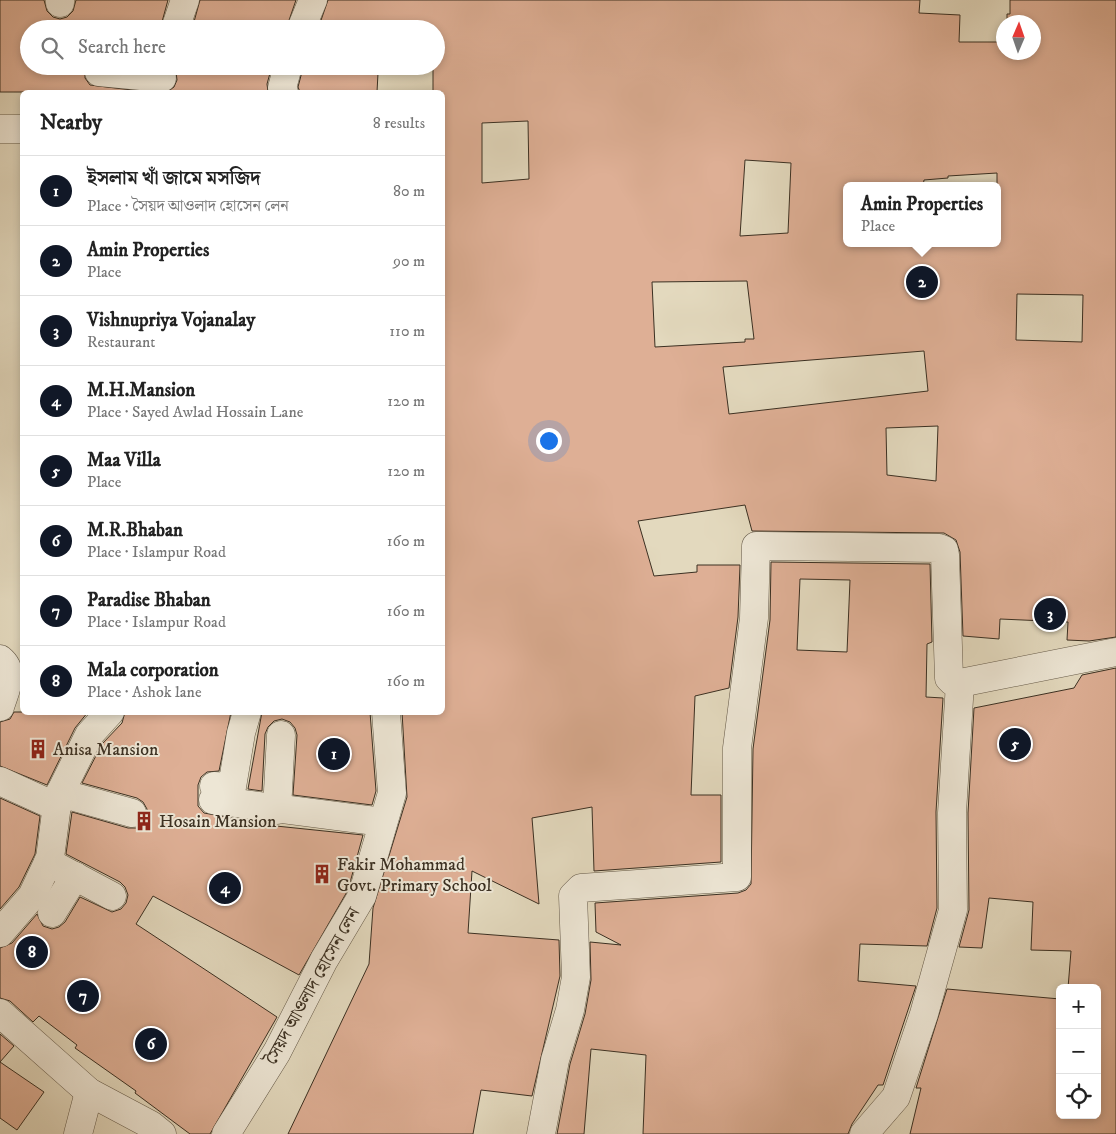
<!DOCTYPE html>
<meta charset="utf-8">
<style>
:root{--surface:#fff;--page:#f2f2f2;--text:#222;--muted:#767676;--line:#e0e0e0;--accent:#111827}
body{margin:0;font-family:"IM FELL DW Pica","Noto Serif Bengali",serif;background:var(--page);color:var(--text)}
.controls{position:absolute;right:15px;bottom:15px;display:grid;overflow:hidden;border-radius:8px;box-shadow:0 2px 8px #0003}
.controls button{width:45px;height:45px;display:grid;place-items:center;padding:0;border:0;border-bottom:1px solid var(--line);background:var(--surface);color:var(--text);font:25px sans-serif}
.compass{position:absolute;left:996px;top:15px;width:45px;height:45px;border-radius:50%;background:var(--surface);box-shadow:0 2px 8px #0003;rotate:2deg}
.you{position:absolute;left:548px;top:440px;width:18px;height:18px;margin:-12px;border:4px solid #fff;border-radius:50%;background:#1a73e8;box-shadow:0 0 0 8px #1a73e833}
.badge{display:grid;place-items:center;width:32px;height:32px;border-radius:50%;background:var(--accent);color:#fff;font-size:16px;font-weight:700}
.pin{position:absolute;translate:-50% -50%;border:2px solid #fff;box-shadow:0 1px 5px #0006}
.popup{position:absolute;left:843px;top:182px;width:158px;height:65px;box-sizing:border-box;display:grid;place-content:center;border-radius:8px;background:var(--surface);filter:drop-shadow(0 1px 4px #0005);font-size:16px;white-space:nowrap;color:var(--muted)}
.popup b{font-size:19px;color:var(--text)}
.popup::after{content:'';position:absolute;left:50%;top:100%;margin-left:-10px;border:10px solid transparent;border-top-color:var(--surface)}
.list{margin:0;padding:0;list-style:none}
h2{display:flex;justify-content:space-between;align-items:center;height:65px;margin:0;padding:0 20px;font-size:21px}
h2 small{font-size:16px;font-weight:400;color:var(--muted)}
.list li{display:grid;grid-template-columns:32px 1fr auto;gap:15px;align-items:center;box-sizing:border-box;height:70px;padding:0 20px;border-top:1px solid var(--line)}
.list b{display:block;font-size:19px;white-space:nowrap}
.list p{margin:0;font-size:16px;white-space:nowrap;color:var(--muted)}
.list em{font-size:16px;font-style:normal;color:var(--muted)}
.icon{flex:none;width:28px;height:28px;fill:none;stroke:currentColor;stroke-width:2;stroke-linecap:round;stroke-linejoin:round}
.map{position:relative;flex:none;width:1116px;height:1134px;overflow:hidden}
.search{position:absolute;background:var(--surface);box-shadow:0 2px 8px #0003;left:20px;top:20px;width:425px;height:55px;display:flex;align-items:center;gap:12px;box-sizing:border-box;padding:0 18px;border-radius:28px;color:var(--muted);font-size:19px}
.panel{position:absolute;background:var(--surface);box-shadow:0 2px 8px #0003;left:20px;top:90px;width:425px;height:625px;border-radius:8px}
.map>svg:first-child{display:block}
</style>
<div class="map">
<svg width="1116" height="1134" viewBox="0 0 1116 1134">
<rect width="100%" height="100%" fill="#e3d9be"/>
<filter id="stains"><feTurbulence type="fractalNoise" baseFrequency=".004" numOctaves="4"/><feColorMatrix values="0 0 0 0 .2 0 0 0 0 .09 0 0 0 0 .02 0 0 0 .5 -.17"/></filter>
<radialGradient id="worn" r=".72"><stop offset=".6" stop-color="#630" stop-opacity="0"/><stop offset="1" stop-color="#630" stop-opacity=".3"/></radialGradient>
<g fill="#deaf95" stroke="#3b3022" fill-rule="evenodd">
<polygon points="0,0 44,0 47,11 53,17 60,19 67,17 73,11 76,0 168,0 160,29 29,29 29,66 85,66 85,78 90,85 149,92 0,92"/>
<polygon points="200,0 296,0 286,29 192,29"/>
<path d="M328 0H920L919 13 960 15 959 42H1004V52H1034V22H1007V14H1010V0H1116V637L1089 641 1067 640 1068 622 1000 619 999 639 963 636 960 552 956 540 944 533 752 531 745 505 638 521 654 576 697 572V565H740L738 617 729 688 695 696 691 795H721V862L594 871 592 807 532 818 539 904 472 871 468 933 559 940 560 976 532 1096 481 1090 473 1134H288L369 964 373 908 407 797 402 712H442V92H433V66H436V29H318ZM528 121 529 179 482 183V123ZM745 160 791 163 788 233 740 236ZM997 173V243L852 246V243H847V186H923L924 180 948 178V176ZM747 281 754 339H745V342L655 347 652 282ZM1017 294 1083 295 1082 342 1016 340ZM924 351 928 391 729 414 723 367ZM938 426 936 481 887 475 886 428Z"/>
<polygon points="172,66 272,66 267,84 268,92 167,92 174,87 177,80 176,72"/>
<polygon points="303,68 378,73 377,92 300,92 298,87"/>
<path d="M771 562 930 564 932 642 927 644 926 697 943 698 936 812 937 908 927 946 860 944 858 981 916 986 883 1085H878L852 1124 848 1134H643L646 1055 591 1049 584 1134H557L570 1064 585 1014 591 980 590 942 621 945 596 932 595 903 738 893 746 890 751 884 753 749 770 620ZM800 579 850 580 847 652 797 650Z"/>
<polygon points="1116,668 1116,1134 910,1134 921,1088 916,1088 947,989 1060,999 1060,1115 1097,1115 1097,988 1068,988 1071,951 1031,950 1033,902 989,898 982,948 959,947 969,910 968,813 974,708 1074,688 1082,675"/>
<polygon points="14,712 88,712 75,728 47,785 0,766 0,722 10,719"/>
<polygon points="125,712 231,712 219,771 207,772 201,777 198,785 198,806 204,813 276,826 363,835 348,890 299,975 153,896 136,924 277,1017 210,1134 190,1134 135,1093 136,1091 75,1048 77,1045 39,1016 33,1022 10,1001 0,998 0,948 12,943 37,914 43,926 52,929 59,927 65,922 80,897 112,912 121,909 126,903 128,895 125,887 120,882 66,854 72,812 128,828 136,828 143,824 147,818 147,809 143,802 137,798 82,783 102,744 122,723"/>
<polygon points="262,712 370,712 376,791 372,805 293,795 297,735 295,728 290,722 282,719 274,721 268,727 265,734 262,791 248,789"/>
<polygon points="0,798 40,816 35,854 19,887 0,909"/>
<polygon points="0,1034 14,1046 0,1062 44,1092 17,1130 0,1118"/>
</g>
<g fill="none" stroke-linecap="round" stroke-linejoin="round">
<defs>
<g id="minor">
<polyline points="60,3 60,0"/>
<polyline points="175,29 185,0"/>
<polyline points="301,29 313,0"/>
<polyline points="99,72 162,78"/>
<polyline points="284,92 282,88 288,66"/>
<polyline points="0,129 22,129"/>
<path d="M0 659C16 672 5 690 0 707"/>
<polyline points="960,683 1116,652"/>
<polyline points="0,781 57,807"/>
<polyline points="214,786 232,787 241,733 247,712"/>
<polyline points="60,793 132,813"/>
<polyline points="213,800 383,822"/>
<polyline points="277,810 281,735"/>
<polyline points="48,862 112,896"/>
<polyline points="52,913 75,876"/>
<polyline points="0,933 32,896 50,858 58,797 89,735 110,712"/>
<polyline points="0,1013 89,1092 151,1125 162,1134"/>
<polyline points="78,1134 89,1092"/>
<polyline points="226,1134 277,1052 324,960 362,896 392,793 386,712"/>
<polyline points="541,1134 555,1060 570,1010 576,977 573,896 581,888 737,877 737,748 754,618 756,546 939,548 944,550 945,555 949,678 953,682 960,683 952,813 953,910 924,1014 896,1097 864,1134"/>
</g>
</defs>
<use href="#minor" stroke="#655a49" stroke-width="29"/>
<use href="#minor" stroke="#ede6d5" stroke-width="28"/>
</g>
<defs>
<symbol id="building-bare" viewBox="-9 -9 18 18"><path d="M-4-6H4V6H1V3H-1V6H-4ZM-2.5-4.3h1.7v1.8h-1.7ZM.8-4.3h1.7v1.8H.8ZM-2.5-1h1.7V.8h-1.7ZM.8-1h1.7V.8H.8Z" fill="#8f2418" stroke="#ede6d5" stroke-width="2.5" paint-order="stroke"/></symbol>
</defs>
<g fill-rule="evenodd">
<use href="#building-bare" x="24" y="735" width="28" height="28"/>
<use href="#building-bare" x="130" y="807" width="28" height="28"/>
<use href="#building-bare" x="308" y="860" width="28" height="28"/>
</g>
<g text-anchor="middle" stroke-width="4" stroke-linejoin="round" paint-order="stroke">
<g font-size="18" fill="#3b3022" stroke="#ede6d5" text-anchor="start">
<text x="53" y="755">Anisa Mansion</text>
<text x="159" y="827">Hosain Mansion</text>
<text x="337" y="870">Fakir Mohammad<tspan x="337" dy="21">Govt. Primary School</tspan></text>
</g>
<g font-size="18" fill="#3b3022" stroke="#ede6d5">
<text transform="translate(312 986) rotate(-61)" y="6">সৈয়দ আওলাদ হোসেন লেন</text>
</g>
</g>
<rect width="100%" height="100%" filter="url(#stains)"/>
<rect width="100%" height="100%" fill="url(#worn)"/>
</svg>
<div class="controls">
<button>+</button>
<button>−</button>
<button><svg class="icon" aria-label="locate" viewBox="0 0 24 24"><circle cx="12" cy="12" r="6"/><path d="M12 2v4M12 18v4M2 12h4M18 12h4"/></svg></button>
</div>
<svg class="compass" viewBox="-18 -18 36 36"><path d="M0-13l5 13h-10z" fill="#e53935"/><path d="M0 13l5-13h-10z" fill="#767676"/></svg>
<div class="you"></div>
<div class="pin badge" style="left:334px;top:754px">1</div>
<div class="pin badge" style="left:922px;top:282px">2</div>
<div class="popup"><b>Amin Properties</b>Place</div>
<div class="pin badge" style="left:1050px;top:614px">3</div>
<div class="pin badge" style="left:225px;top:888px">4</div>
<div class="pin badge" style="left:1015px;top:744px">5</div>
<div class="pin badge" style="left:151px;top:1044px">6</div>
<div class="pin badge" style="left:83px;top:996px">7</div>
<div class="pin badge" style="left:32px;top:952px">8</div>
<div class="search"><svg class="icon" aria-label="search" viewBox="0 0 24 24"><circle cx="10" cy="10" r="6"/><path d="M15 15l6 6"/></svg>Search here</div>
<section class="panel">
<h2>Nearby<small>8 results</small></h2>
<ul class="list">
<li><span class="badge">1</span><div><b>ইসলাম খাঁ জামে মসজিদ</b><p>Place · সৈয়দ আওলাদ হোসেন লেন</p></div><em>80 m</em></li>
<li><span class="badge">2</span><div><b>Amin Properties</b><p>Place</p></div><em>90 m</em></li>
<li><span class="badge">3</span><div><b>Vishnupriya Vojanalay</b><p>Restaurant</p></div><em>110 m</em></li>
<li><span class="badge">4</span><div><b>M.H.Mansion</b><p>Place · Sayed Awlad Hossain Lane</p></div><em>120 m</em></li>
<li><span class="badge">5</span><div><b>Maa Villa</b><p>Place</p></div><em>120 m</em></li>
<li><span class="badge">6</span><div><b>M.R.Bhaban</b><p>Place · Islampur Road</p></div><em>160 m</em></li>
<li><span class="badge">7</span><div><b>Paradise Bhaban</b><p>Place · Islampur Road</p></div><em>160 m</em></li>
<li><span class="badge">8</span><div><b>Mala corporation</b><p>Place · Ashok lane</p></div><em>160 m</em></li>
</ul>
</section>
</div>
